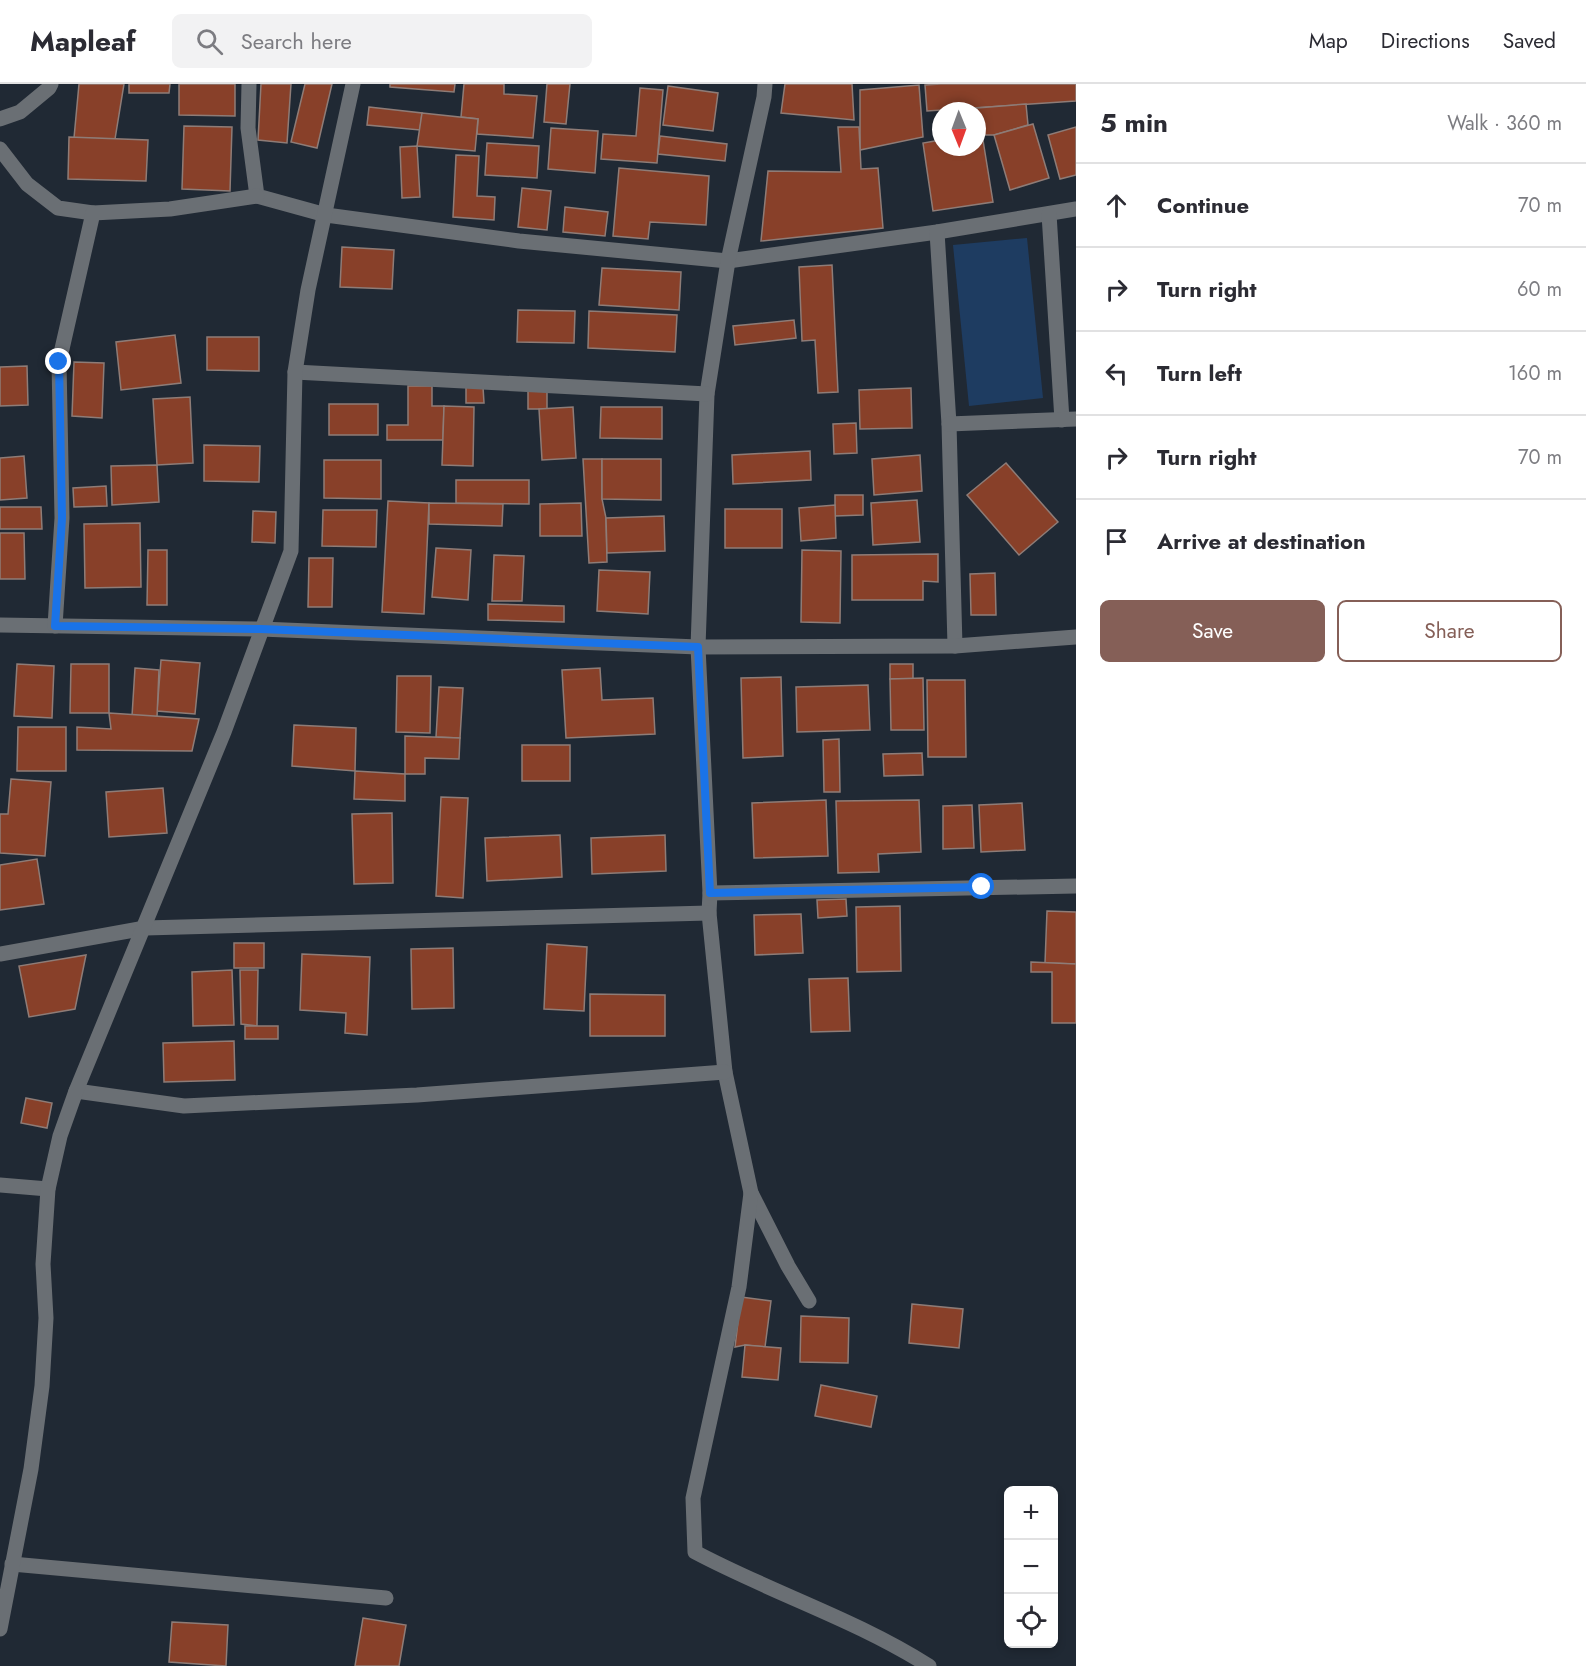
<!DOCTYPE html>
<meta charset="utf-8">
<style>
:root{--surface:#fff;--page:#f2f2f3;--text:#2b2b33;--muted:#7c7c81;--line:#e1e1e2;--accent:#855f57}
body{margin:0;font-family:Jost,sans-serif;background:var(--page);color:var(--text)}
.controls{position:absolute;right:18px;bottom:18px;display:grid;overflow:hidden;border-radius:9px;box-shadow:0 3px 9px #0003}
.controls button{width:54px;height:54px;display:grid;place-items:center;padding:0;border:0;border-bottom:2px solid var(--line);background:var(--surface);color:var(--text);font:30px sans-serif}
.compass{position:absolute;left:932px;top:18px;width:54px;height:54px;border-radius:50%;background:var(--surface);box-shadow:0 3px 9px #0003;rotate:179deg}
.stop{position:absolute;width:18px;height:18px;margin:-14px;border:4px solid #1a73e8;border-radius:50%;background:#fff}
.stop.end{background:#1a73e8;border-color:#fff;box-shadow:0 2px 6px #0008}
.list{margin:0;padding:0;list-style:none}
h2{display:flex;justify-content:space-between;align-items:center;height:78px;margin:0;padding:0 24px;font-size:26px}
h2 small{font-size:20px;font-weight:400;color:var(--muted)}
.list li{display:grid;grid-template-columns:39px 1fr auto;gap:18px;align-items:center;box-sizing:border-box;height:84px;padding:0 24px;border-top:2px solid var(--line)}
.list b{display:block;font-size:22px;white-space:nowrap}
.list em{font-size:20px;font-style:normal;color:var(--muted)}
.actions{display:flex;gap:12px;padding:18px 24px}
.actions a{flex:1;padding:14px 0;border:2px solid var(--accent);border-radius:9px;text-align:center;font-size:21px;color:var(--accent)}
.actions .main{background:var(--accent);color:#fff}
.icon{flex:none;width:33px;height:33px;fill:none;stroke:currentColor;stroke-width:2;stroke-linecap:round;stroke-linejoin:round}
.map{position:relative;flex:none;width:1076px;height:1582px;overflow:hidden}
header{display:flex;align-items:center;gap:36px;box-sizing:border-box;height:84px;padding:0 30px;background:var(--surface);border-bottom:2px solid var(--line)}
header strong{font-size:28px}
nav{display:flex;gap:33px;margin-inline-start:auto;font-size:21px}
.search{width:420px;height:54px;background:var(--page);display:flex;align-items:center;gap:15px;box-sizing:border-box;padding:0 21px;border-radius:9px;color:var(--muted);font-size:22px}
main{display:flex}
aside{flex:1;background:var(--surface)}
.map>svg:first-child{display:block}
</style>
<header>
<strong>Mapleaf</strong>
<div class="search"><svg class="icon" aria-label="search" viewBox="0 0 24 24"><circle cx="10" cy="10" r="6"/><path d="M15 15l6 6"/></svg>Search here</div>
<nav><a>Map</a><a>Directions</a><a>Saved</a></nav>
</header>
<main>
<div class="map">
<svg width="1076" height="1582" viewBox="0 0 1076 1582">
<rect width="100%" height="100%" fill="#202934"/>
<polygon fill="#1e3c61" points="1027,154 1043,314 969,322 953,161"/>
<g fill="#884029" stroke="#8e7c77" stroke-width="1.5">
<polygon points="79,0 124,0 115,55 74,54"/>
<polygon points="129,0 170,0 169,9 129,9"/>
<polygon points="179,0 235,0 235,32 179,31"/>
<polygon points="261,0 291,0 287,59 258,56"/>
<polygon points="305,0 332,0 317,64 291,58"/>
<polygon points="390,0 455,0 454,8 390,3"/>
<polygon points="464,0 504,0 504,10 537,12 533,54 477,50 478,35 461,33"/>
<polygon points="547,0 570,0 566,40 544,38"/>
<polygon points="785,0 852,0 854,36 781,29"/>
<polygon points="941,0 1076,0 1076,17 927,27 925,1"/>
<polygon points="919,1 923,53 860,66 860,6"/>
<polygon points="668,2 718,9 713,47 663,41"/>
<polygon points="640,4 663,6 657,79 601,75 603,50 636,52"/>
<polygon points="1026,20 1028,41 994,51 977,51 977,27 965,27 964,25"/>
<polygon points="369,23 422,29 420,46 367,41"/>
<polygon points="422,29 478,35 475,67 417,62"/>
<polygon points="1033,40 1049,94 1010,106 994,51"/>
<polygon points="184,42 232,43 230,107 182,105"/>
<polygon points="838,43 859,43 861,85 878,84 883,144 761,157 768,87 841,88"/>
<polygon points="1076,43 1076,91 1060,95 1048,51"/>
<polygon points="551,44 598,47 595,89 548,85"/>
<polygon points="982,50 993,118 933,127 923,59 941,56 941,63 977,63 977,51"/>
<polygon points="660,52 727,60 725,77 658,70"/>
<polygon points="69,53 148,56 146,97 68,95"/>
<polygon points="487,59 539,62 537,94 485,91"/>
<polygon points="417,62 420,113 402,114 400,63"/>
<polygon points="456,71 479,72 477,112 495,113 494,136 453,133"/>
<polygon points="619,84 709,92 706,141 650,138 648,155 613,152"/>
<polygon points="522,104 551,107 547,146 518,143"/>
<polygon points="565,123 608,128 605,152 563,148"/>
<polygon points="342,163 394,166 392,205 340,203"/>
<polygon points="832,181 838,308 818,309 815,256 802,257 799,183"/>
<polygon points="602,184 681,188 679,226 599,221"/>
<polygon points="518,226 575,227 574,259 517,258"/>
<polygon points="589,227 677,231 675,268 588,264"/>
<polygon points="794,236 796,254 735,261 733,242"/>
<polygon points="175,251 181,299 121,306 116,258"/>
<polygon points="207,253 259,253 259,287 207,286"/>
<polygon points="74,278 104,279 102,334 72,332"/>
<polygon points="27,282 28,321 0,322 0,283"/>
<polygon points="408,302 432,302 432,322 444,322 443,356 387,356 387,341 408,341"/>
<polygon points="466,303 483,303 484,319 466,319"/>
<polygon points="911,304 912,344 860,345 859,306"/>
<rect x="528" y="306" width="19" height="19"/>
<polygon points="190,313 193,379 157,381 153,315"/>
<rect x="329" y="320" width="49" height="31"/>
<polygon points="444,322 474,323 473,382 442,381"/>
<polygon points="573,323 576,374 542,376 539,325"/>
<polygon points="601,323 662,323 662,355 600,354"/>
<polygon points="856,339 857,369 834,370 833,340"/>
<polygon points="204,361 260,362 259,398 204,397"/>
<polygon points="810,367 811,396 733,400 732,371"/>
<polygon points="920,371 922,407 874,411 872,375"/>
<polygon points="24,372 27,414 0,416 0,374"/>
<polygon points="583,375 602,375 602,415 606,434 607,478 589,479"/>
<polygon points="602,375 661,375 661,416 602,415"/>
<polygon points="324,376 381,376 381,415 324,414"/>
<polygon points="1006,379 1058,438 1019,471 967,411"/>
<polygon points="157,381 159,418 112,421 111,382"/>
<polygon points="456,396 529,396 529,420 456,419"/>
<polygon points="106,402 107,422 74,423 73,404"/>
<polygon points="835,411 863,411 863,431 835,432"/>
<polygon points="917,416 920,458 873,461 871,419"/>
<polygon points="388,417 429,419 424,530 382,528"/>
<polygon points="429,419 503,420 502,442 429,440"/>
<polygon points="581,419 582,452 540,452 540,420"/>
<polygon points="835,421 836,454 801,457 799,424"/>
<polygon points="0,423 41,423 42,445 0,445"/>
<rect x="725" y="425" width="57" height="39"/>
<polygon points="323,426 377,426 376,463 322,462"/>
<polygon points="253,427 276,428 275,459 252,458"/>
<polygon points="664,432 665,467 607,469 606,434"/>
<polygon points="140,439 141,503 85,504 84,440"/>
<polygon points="0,449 24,449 25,495 0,495"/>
<polygon points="436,464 471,466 468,516 432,513"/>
<polygon points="148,466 167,466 167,521 147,521"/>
<polygon points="802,466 841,467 840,539 801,538"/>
<polygon points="938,470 938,498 923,497 923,516 852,516 852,471"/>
<polygon points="494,471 524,472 522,517 492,517"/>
<polygon points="309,474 333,474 332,523 308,523"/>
<polygon points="599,486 650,488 648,530 597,527"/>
<polygon points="995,489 996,531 971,531 970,490"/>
<polygon points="488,520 564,522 564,538 488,536"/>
<polygon points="161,576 200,579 195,630 157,627"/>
<polygon points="17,580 54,582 52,634 14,632"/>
<polygon points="71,580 109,580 109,629 70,629"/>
<rect x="890" y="580" width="23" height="15"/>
<polygon points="135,584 159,586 157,633 132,632"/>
<polygon points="600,584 602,616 653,614 655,650 566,654 562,586"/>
<polygon points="397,592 431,592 430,649 396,648"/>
<polygon points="781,593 783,672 743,674 741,594"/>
<polygon points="923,594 924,646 891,646 890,595"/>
<polygon points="927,596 965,596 966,673 928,673"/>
<polygon points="868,601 870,646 797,648 796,603"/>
<polygon points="439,603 463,604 460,654 436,653"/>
<polygon points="109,629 199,635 192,667 77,666 77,643 111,645"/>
<polygon points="294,641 356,644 355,687 292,682"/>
<polygon points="18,643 66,643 66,687 17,687"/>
<polygon points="405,652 460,654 459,675 425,674 425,690 405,690"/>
<polygon points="839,655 840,708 824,708 823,656"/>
<rect x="522" y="661" width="48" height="36"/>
<polygon points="922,669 923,691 884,692 883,670"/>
<polygon points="355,687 405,690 405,717 354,715"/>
<polygon points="11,695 51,698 45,772 0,769 0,730 8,730"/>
<polygon points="163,704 167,749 109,753 106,708"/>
<polygon points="441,713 468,714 463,814 436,812"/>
<polygon points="826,716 828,772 754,774 752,719"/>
<polygon points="919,716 921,768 878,770 879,788 838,789 836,717"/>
<polygon points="1022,719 1025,766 981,768 979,721"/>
<polygon points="972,721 974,764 943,765 943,722"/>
<polygon points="392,729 393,799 354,800 352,730"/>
<polygon points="560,751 562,793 487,797 485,754"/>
<polygon points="665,751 666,787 592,790 591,754"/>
<polygon points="37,775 44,820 0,826 0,781"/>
<polygon points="846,815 847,832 818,834 817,816"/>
<polygon points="900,822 901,887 857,888 856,823"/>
<polygon points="1047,827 1076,828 1076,880 1045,879"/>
<polygon points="801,830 803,869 755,871 754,831"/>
<rect x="234" y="859" width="30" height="25"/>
<polygon points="547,860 587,863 584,927 544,925"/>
<polygon points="453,864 454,924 412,925 411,865"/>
<polygon points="302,870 370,873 367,951 345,949 346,929 300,926"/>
<polygon points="86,871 75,925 29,933 19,882"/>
<polygon points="1031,878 1076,880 1076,939 1052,939 1052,888 1031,888"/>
<polygon points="232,886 234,941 193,942 192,888"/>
<polygon points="240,886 258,886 257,942 241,940"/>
<polygon points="848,894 850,947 811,948 809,895"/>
<polygon points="590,910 665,911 665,952 590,952"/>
<rect x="245" y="942" width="33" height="13"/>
<polygon points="234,957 235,996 164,998 163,959"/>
<polygon points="26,1014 52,1019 47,1044 21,1039"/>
<polygon points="741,1213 771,1217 765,1263 745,1261 735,1263"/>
<polygon points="912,1220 963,1225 959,1264 909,1259"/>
<polygon points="801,1232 849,1234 848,1279 800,1278"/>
<polygon points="745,1261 781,1264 778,1296 742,1293"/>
<polygon points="821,1301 877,1312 871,1343 815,1332"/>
<polygon points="363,1534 406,1541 399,1582 355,1582"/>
<polygon points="172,1538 228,1541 226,1582 169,1578"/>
</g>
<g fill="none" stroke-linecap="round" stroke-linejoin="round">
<g stroke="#6a6f74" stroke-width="15">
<polyline points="249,0 248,44 257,112 326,131 519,157 728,177 937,148 1076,125"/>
<polyline points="765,0 764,13 728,177 707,310 698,563 710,809 709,829 725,988 751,1109 788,1182 809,1217"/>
<polyline points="0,35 20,28 49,4 51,0"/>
<polyline points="0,65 27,100 58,124 93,129"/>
<polyline points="1049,130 1062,336"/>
<polyline points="937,148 949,340 955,562"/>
<polyline points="295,288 707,310"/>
<polyline points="949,340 1076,335"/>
<polyline points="0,541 261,545 698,563 955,562 1076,553"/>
<polyline points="55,542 62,434 59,278 93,129 170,125 257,112"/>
<polyline points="710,809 1076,802"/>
<polyline points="0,870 145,844 709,829"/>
<polyline points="76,1007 184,1022 417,1011 725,988"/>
<polyline points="0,1101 48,1105"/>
<path d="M751 1109 739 1203 693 1414 695 1468C772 1509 855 1535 929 1582"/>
<polyline points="12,1480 386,1514"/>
<polyline points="0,1545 31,1385 42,1302 46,1234 43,1180 48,1105 60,1052 76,1007 224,648 291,467 295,288 308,206 353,0"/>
</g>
</g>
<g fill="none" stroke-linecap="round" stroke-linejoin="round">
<polyline stroke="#1a73e8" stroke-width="8" points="59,278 62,434 55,542 261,545 698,563 710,809 982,803"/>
</g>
</svg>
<div class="controls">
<button>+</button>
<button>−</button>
<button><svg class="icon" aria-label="locate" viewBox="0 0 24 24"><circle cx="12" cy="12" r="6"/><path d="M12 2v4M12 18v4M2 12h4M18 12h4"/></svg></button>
</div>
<svg class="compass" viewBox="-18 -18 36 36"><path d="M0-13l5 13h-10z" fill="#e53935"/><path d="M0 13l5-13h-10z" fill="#7c7c81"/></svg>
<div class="stop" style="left:982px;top:803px"></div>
<div class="stop end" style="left:59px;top:278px"></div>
</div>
<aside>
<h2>5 min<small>Walk · 360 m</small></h2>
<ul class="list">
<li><svg class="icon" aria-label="ahead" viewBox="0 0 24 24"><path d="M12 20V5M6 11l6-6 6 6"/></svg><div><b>Continue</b></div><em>70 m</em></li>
<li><svg class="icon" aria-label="right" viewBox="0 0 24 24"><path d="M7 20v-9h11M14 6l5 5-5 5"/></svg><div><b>Turn right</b></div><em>60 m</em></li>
<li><svg class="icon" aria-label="left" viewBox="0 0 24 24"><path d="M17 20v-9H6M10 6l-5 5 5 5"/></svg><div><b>Turn left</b></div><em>160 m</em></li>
<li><svg class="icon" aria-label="right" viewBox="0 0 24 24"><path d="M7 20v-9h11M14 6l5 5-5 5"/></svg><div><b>Turn right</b></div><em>70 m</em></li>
<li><svg class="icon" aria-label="arrive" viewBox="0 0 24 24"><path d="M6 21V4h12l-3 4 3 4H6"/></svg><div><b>Arrive at destination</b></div></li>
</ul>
<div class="actions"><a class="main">Save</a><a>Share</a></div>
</aside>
</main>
